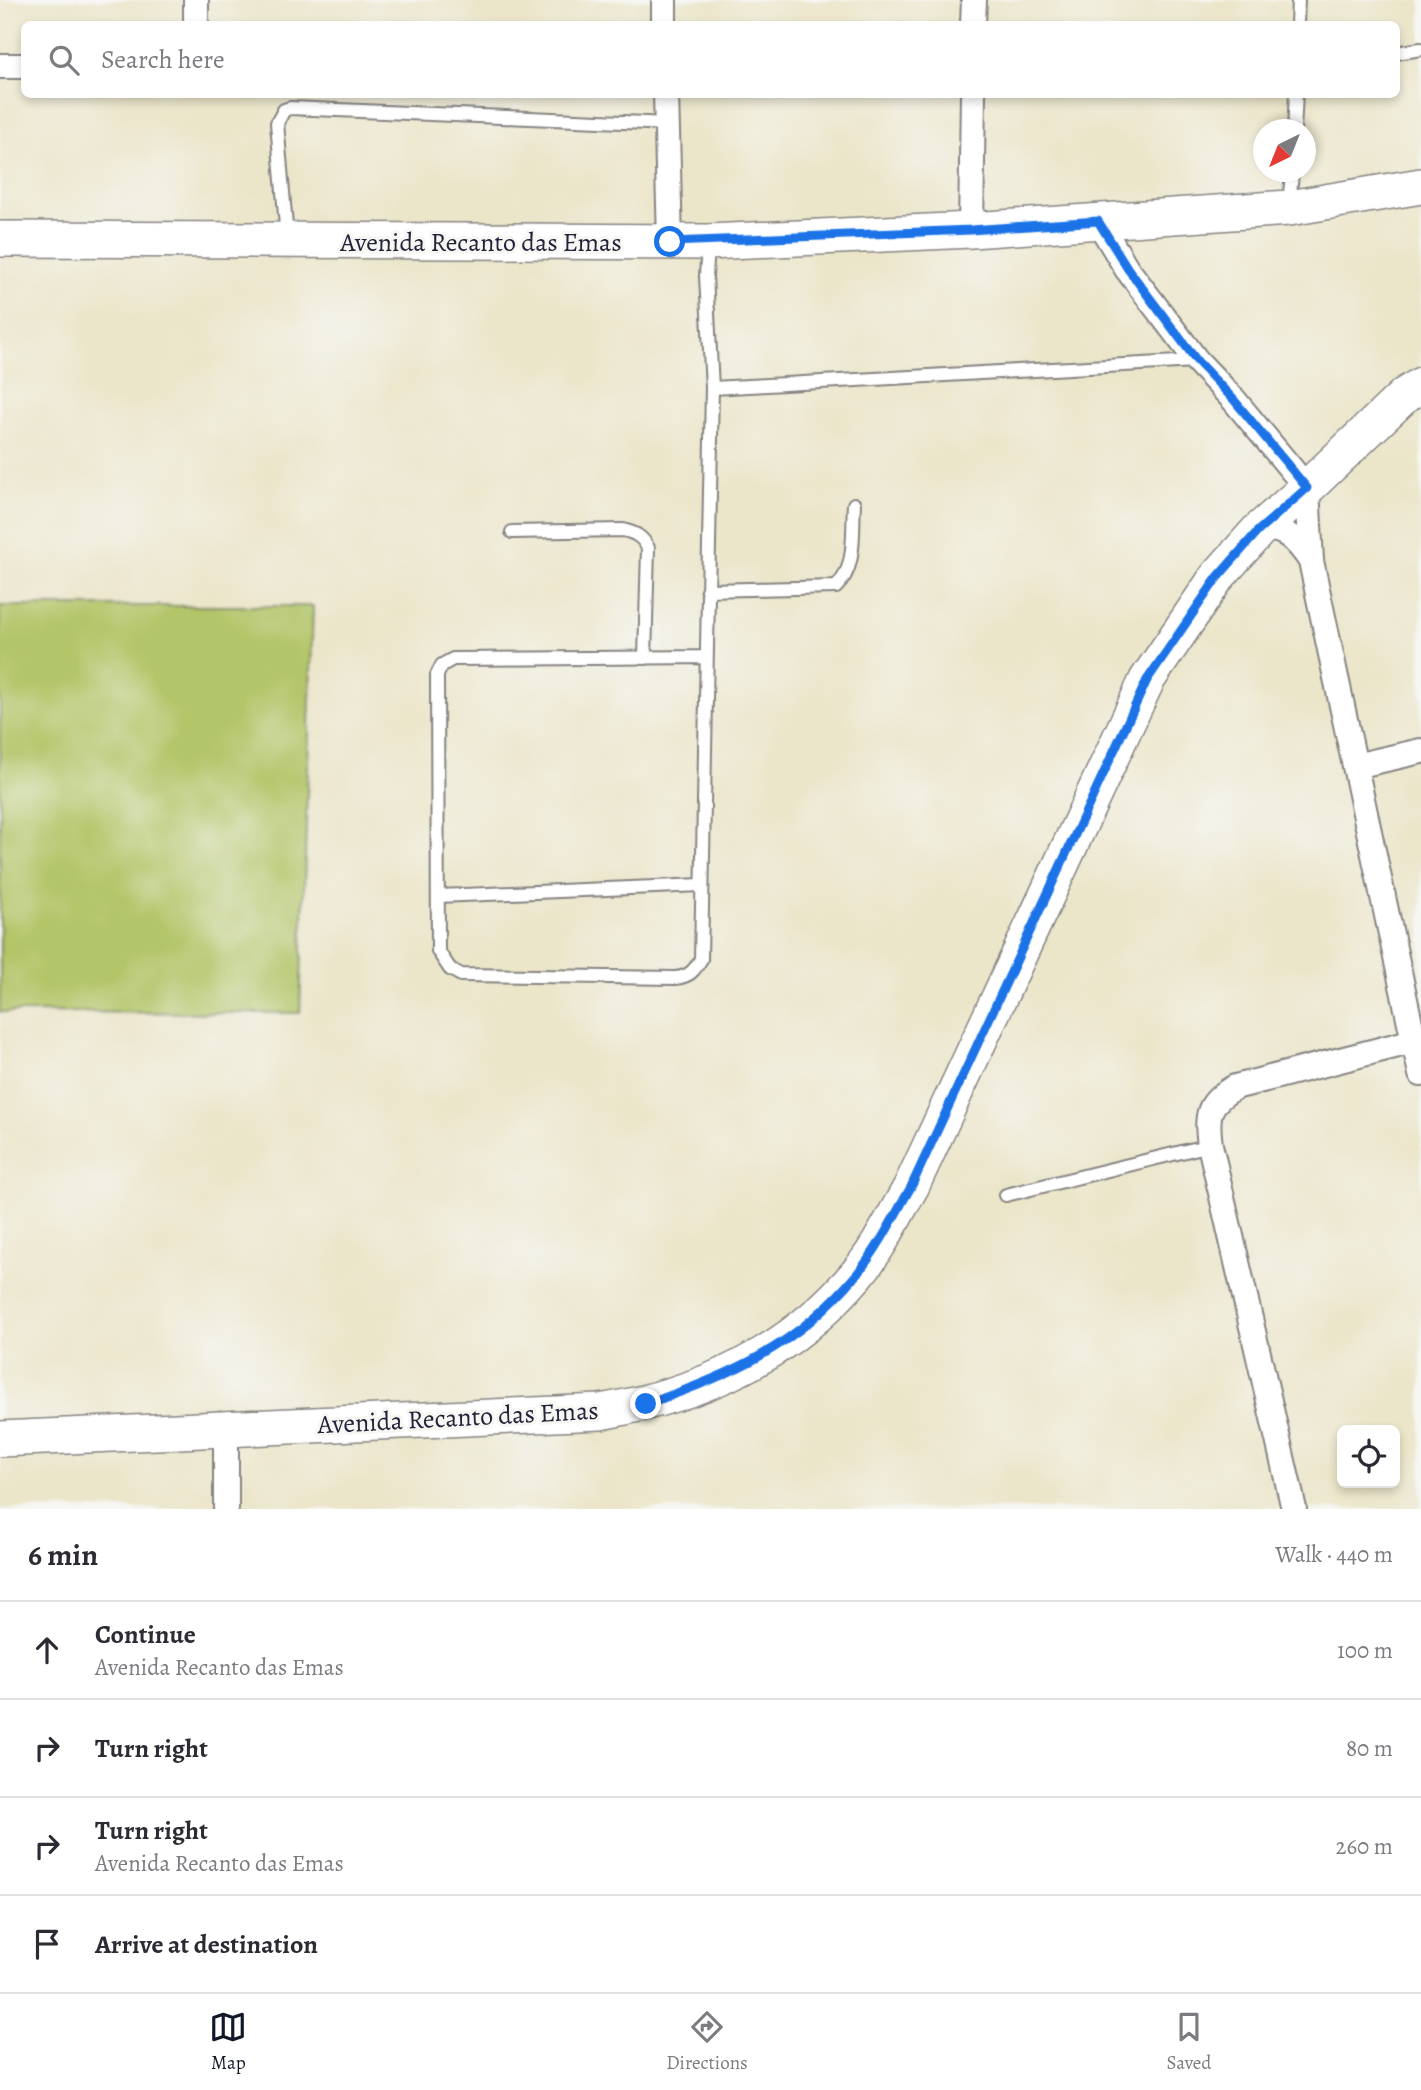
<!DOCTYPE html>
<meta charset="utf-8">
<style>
:root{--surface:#fff;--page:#f7f7f7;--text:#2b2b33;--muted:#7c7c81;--line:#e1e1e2;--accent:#111827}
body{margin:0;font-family:Alegreya,serif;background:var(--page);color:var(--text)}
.controls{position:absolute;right:21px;bottom:21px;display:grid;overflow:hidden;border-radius:10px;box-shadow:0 4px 10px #0003}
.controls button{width:63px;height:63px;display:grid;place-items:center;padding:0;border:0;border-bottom:2px solid var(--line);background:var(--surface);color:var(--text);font:35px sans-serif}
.compass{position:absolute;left:1253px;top:119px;width:63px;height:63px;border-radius:50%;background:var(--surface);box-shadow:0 4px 10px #0003;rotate:223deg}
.stop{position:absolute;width:21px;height:21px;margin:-16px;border:5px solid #1a73e8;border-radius:50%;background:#fff}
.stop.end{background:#1a73e8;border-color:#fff;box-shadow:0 2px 7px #0008}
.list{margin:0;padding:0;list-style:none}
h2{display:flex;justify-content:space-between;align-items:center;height:91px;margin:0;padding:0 28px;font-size:30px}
h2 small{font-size:23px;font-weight:400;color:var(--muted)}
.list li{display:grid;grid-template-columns:46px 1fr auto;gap:21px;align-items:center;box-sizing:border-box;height:98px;padding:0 28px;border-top:2px solid var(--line)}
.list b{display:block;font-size:26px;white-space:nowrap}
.list p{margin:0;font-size:23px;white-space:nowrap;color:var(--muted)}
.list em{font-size:23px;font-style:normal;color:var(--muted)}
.icon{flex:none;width:38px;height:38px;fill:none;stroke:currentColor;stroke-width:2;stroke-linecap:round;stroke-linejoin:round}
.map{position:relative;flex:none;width:1421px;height:1509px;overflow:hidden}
.search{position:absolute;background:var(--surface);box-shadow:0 4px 10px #0003;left:21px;right:21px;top:21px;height:77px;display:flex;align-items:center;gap:18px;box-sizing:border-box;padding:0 24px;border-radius:10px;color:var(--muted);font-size:26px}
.sheet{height:483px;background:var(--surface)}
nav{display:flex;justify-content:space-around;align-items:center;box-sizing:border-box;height:98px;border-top:2px solid var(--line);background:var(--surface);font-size:19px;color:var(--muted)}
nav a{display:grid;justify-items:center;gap:4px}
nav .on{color:var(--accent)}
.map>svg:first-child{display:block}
</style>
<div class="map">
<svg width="1421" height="1509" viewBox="0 0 1421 1509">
<rect width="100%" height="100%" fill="#f6f6f2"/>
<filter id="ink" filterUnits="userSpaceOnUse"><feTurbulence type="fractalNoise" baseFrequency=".0143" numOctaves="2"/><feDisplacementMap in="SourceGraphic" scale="14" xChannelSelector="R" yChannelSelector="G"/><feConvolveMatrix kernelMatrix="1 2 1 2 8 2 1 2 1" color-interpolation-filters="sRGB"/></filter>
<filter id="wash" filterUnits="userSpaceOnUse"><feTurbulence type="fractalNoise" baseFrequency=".00686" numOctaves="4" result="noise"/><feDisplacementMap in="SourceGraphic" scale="28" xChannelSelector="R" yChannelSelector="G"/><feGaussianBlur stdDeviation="1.57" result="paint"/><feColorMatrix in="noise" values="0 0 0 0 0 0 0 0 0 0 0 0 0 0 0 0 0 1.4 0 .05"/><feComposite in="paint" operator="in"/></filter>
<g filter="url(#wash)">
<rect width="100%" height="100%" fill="#ebe5c9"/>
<polygon fill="#b2c568" stroke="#6a7452" stroke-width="2" points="0,606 313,606 300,1013 0,1012"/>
</g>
<g filter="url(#ink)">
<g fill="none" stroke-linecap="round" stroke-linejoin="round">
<defs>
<g id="service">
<polyline points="1297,24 1298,0"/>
<polyline points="1396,53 1421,49"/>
<polyline points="1294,130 1296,94"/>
<polyline points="1289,206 1292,172"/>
<polyline points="287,238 277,123 284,110 290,108 669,124"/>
<polyline points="712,388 1196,361"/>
<path d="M512 532 623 530C635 533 642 536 648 548L645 658"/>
<path d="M707 590 836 587C857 568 852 531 854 504"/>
<path d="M705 657 453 659 442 665 437 675 438 951 450 969 461 975 676 978C690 976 694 971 701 959L712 388 706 276 708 245"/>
<polyline points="438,896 702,885"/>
<polyline points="1006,1195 1210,1145"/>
</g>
<g id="minor">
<polyline points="196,24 196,0"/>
<polyline points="664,24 664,0"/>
<polyline points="973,24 974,0"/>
<polyline points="0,66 24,66"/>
<polyline points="666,94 670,242"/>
<polyline points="1098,221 1127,269 1197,361 1234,400 1307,488 1311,561 1421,1074"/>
<polyline points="971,230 973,94"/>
<path d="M1258 531C1282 522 1299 543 1311 561"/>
<polyline points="1355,766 1421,751"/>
<polyline points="226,1509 226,1429"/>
<path d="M1294 1509 1210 1145C1206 1115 1207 1103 1235 1087L1414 1041"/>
</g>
<g id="secondary">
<polyline points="0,239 708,242 971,230 1289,208 1421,186"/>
<path d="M0 1439 600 1412C703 1394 789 1355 858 1273 879 1248 894 1216 911 1187L1147 680 1217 577 1258 531 1307 488 1405 395 1421 385"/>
</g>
</defs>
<use href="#service" stroke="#868482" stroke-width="16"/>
<use href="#minor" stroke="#868482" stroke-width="28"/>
<use href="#secondary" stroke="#868482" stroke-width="38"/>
<use href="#service" stroke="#fff" stroke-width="12"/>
<use href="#minor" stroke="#fff" stroke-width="24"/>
<use href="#secondary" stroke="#fff" stroke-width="35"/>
</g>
</g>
<g fill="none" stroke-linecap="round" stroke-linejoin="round" filter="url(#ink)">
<path stroke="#1a73e8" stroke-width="9" d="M646 1404C733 1375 798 1345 857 1274 879 1248 894 1216 911 1187L1147 680 1217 578 1258 531 1307 488 1234 400 1197 361 1128 269 1098 221 971 230 670 242"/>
</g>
<g text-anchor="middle" stroke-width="6" stroke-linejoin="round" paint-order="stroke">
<g font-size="26" fill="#22223b" stroke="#f6f6f2">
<text x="481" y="251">Avenida Recanto das Emas</text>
<text transform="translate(458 1417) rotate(-3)" y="9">Avenida Recanto das Emas</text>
</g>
</g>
</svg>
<div class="controls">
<button><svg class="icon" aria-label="locate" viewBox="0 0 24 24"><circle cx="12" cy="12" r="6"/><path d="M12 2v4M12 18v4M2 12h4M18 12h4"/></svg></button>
</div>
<svg class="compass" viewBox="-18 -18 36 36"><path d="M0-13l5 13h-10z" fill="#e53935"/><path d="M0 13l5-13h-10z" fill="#7c7c81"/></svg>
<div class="stop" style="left:670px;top:242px"></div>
<div class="stop end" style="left:646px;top:1404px"></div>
<div class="search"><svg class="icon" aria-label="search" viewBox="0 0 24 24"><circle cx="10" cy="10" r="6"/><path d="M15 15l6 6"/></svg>Search here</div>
</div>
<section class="sheet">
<h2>6 min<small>Walk · 440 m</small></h2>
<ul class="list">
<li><svg class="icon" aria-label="ahead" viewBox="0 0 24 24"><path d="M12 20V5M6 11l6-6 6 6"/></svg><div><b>Continue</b><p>Avenida Recanto das Emas</p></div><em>100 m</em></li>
<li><svg class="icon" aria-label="right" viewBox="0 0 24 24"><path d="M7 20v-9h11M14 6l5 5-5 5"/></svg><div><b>Turn right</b></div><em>80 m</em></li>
<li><svg class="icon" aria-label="right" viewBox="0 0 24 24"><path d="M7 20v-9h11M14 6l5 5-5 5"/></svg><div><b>Turn right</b><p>Avenida Recanto das Emas</p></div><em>260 m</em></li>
<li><svg class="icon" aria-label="arrive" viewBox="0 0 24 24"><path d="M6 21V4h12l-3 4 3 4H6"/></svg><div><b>Arrive at destination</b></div></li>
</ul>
</section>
<nav>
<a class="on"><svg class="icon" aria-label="map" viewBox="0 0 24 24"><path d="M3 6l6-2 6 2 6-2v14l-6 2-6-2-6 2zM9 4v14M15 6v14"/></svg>Map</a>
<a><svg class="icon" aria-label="directions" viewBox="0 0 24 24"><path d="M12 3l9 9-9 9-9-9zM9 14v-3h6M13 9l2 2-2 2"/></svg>Directions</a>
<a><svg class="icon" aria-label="saved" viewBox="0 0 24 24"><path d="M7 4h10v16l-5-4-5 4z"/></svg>Saved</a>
</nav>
